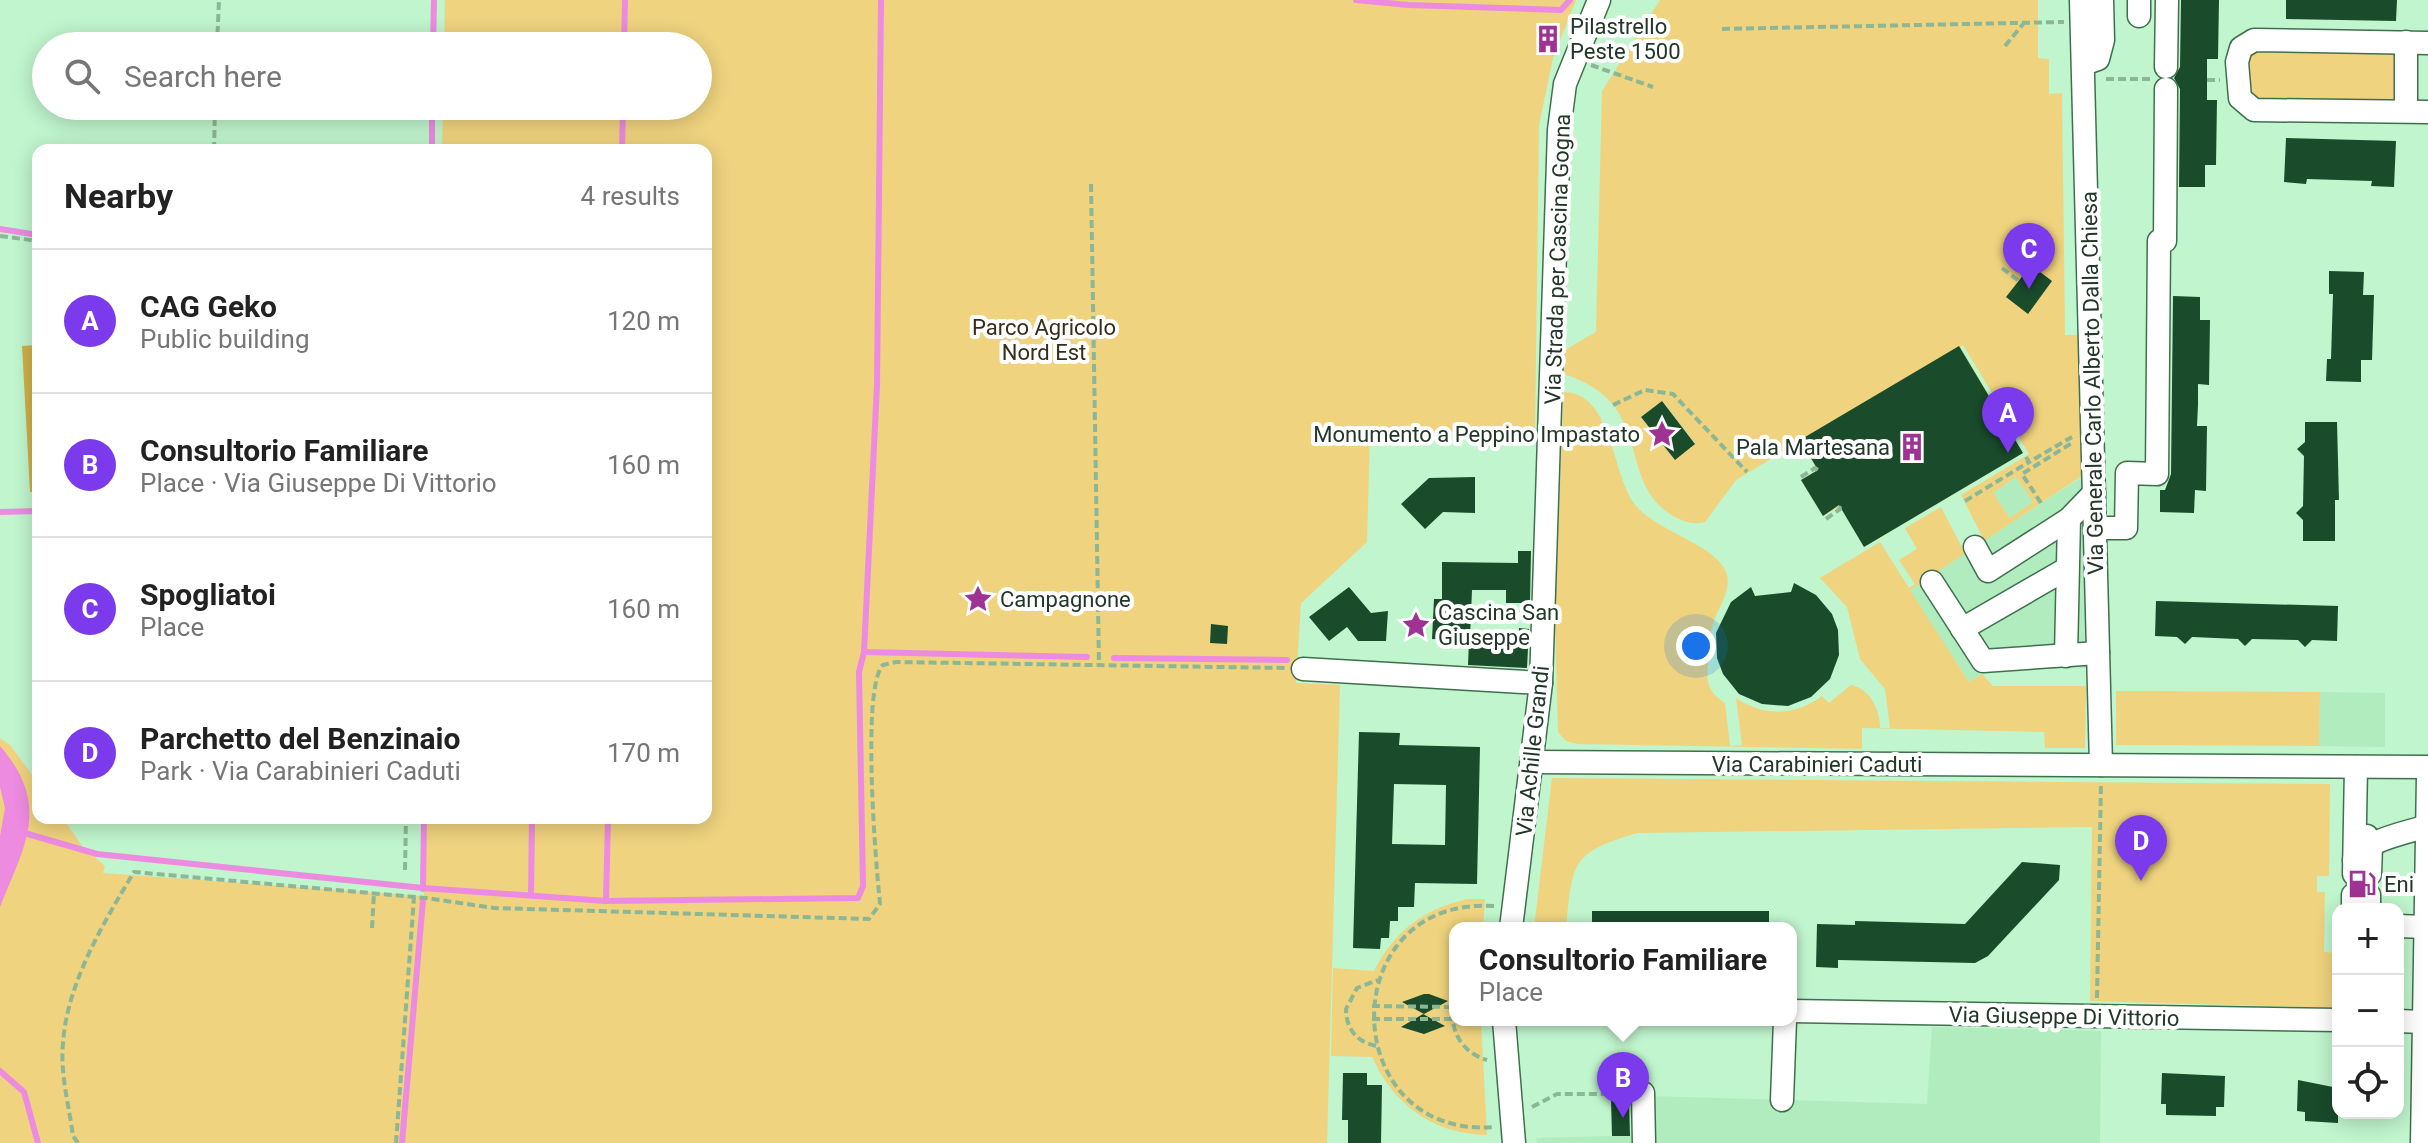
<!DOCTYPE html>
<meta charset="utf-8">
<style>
:root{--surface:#fff;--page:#f6f6f6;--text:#222;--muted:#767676;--line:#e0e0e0;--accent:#7c3aed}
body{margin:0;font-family:Roboto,sans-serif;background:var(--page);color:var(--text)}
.controls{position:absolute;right:24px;bottom:24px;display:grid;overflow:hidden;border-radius:16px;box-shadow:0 4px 20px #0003}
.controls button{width:72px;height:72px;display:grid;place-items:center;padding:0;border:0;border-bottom:2px solid var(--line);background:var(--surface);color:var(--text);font:40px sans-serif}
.you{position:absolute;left:1696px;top:646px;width:28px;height:28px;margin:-20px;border:6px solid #fff;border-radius:50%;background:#1a73e8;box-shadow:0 0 0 12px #1a73e833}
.badge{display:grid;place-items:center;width:52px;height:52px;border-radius:50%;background:var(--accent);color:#fff;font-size:26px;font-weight:700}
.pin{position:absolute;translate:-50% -66px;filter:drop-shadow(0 2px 4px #0008)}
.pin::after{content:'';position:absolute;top:42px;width:28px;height:24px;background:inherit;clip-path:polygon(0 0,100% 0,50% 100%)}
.popup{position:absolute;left:1449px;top:922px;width:348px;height:104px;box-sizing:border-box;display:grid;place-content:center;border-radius:16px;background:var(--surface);filter:drop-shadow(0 2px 6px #0005);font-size:26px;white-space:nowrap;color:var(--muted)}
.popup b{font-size:30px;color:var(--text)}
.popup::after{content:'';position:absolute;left:50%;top:100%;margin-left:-16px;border:16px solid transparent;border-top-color:var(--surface)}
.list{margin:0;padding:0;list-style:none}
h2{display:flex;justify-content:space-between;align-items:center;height:104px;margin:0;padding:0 32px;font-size:34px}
h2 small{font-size:26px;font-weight:400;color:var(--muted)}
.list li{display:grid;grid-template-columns:52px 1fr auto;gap:24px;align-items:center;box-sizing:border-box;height:144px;padding:0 32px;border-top:2px solid var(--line)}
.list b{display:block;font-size:30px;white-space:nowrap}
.list p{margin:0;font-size:26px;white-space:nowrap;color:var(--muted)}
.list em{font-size:26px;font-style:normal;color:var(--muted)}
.icon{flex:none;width:44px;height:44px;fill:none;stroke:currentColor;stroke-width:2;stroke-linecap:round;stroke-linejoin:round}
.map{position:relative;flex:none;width:2428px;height:1143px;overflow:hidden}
.search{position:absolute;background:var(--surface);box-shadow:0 4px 20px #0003;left:32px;top:32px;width:680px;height:88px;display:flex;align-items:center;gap:20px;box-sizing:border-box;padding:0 28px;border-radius:44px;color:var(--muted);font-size:30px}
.panel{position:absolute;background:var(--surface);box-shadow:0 4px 20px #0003;left:32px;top:144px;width:680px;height:680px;border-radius:16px}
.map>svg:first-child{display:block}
</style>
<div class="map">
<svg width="2428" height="1143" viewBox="0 0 2428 1143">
<rect width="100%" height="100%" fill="#c0f5cd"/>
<g fill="#b0ecbe">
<polygon points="2016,477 2033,502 2010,518 1993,493"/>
<polygon points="2082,477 2087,668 2000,670 1994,666 1969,682 1909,589"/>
<polygon points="2320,692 2385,693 2385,747 2319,746"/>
<polygon points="1932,1027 2101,1031 2100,1143 1537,1143 1536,1138 1648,1135 1649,1096 1927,1104"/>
</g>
<g fill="#efd37e" fill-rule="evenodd">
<polygon points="445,0 1576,0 1553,58 1539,125 1535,433 1370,430 1367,542 1301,603 1296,683 1340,685 1327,1143 0,1143 0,738 10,745 38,783 38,818 63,818 82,846 105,866 103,873 424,896 427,818 706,818 706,150 442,150 443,106 698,106 698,46 444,46"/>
<path d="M1660 0H2038V58L2049 59V94L2062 93 2065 335H2088V472L1910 590 1969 682 1982 674 1993 686H2086L2085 748H2045L2044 732 1862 728V749L1578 744 1566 741 1558 732 1555 621 1565 350 1596 332 1602 91ZM1963 345 2029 454 1961 495 1984 540 1965 553 1941 507 1905 528 1917 549 1899 560 1915 584 1909 588 1880 542 1820 578 1847 607 1860 659 1885 689 1890 728H1880C1880 709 1870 689 1851 685L1829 703 1822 696C1795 716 1764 717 1736 698L1742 745 1730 746 1725 703C1702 689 1707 673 1710 651 1711 640 1710 631 1714 621 1719 607 1731 590 1727 575 1720 545 1654 532 1633 502 1611 468 1611 392 1563 392L1564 374C1585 381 1606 392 1618 412 1641 449 1632 493 1675 517 1685 522 1694 525 1705 522L1736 480 1800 441 1818 470 1801 480 1823 516 1840 506 1864 547 2023 453 1960 347ZM1662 401 1695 443 1675 459 1641 417ZM2016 477 2033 502 2010 518 1993 493Z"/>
<polygon points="2247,51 2394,53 2397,98 2390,102 2254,102 2245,96"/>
<polygon points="2116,691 2320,692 2319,746 2116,745"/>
<path d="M1552 778 2330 784 2329 876H2317V892H2325L2324 952 2338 953V1008L2090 1001 2092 827 1637 833C1569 853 1573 864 1566 928H1534Z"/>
<path d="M1468 899H1485L1483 928H1455V1020H1481L1487 1135C1433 1134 1394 1105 1372 1057L1331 1056 1333 968 1374 971C1395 931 1423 909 1468 899Z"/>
</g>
<polygon fill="#cfaf48" points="38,345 38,492 30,492 22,346"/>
<path fill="#ed8be0" d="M0 746C52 806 24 846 0 907V836L5 808 0 787Z"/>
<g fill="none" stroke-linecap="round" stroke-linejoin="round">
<g stroke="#ed8be0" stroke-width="6">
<polyline points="1356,0 1409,5 1561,10 1570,0"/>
<polyline points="433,46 434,0"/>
<polyline points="624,46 625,0"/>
<polyline points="432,150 432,106"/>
<polyline points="622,150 623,106"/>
<polyline points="0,229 38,235"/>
<polyline points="0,512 38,511"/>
<polyline points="864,652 1087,657"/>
<polyline points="1114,658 1287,660"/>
<polyline points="21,832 97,854 423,888 606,901 858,898 863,886 859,672 864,652 877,385 881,0"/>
<polyline points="423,889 424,818"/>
<polyline points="531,895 532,818"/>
<polyline points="606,901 608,818"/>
<polyline points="0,1071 24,1092 38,1143"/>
<polyline points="402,1143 423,900"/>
</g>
</g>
<g fill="#1a4b2b" fill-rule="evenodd">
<polygon points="2181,0 2219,0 2218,59 2207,59 2207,100 2217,100 2216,165 2205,165 2205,187 2179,187 2180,89 2174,78 2180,67"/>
<polygon points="2286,0 2397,0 2396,21 2286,19"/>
<polygon points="2286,138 2396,141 2394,187 2371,186 2372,181 2307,179 2306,184 2284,182"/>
<polygon points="2031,265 2052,281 2028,314 2006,297"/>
<polygon points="2329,271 2364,272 2363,295 2374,295 2372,360 2361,360 2361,382 2326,381 2327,359 2331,359 2333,294 2329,294"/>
<polygon points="2173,296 2200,297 2200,320 2210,320 2209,385 2198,384 2198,405 2197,426 2207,426 2206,491 2195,490 2194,513 2160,512 2160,490 2165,490 2171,474"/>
<polygon points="1959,346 2023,453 1864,547 1839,505 1823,516 1801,480 1818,470 1800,440"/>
<polygon points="1662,401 1695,444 1675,460 1641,417"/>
<polygon points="2305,422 2337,422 2339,500 2335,500 2335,541 2303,541 2303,520 2296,513 2303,506 2304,456 2297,449 2305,442"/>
<polygon points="1475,477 1475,513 1443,512 1425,529 1401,504 1429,478"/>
<polygon points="1518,551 1531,551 1530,603 1506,603 1506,590 1472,590 1470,637 1519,639 1519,628 1529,629 1527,668 1468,665 1469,641 1432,639 1434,599 1442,599 1442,562 1518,563"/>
<polygon points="1794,583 1816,595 1832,614 1838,630 1839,655 1830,679 1811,697 1788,706 1762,704 1739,694 1723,674 1717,658 1716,633 1731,602 1751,587 1755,596 1791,592"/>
<polygon points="1349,587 1371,613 1388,611 1386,641 1358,641 1347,627 1329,641 1309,617"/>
<polygon points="2156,601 2338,606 2337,641 2312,640 2305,647 2298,640 2252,639 2245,646 2238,639 2192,637 2185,644 2177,637 2155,636"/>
<polygon points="1211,624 1228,626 1227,644 1210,643"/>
<path d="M1359 732 1400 733 1399 745 1480 747 1477 884 1415 883 1414 907H1398V921H1390L1389 938H1381L1380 949 1353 948ZM1394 784 1446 785 1445 845 1392 844Z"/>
<polygon points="2022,862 2060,865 2059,880 1988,956 1975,963 1838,960 1838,968 1816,967 1817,924 1855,925 1855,921 1965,924"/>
<rect x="1592" y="911" width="177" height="17"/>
<polygon points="1424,994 1429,994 1448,1001 1424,1014 1402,1002"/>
<polygon points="1423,1014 1445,1026 1424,1034 1401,1027"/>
<polygon points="1343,1073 1367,1073 1367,1085 1382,1085 1381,1143 1348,1143 1348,1120 1342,1120"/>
<polygon points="2162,1073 2225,1076 2224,1107 2216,1107 2216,1116 2166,1115 2166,1104 2161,1104"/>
<polygon points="2298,1080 2338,1088 2338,1123 2305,1121 2305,1112 2297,1111"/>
<polygon points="1611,1100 1629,1100 1630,1136 1612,1136"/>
</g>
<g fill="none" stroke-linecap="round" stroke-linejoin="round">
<defs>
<g id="minor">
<polyline points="2081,0 2101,765"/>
<polyline points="2139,16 2139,0"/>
<polyline points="2428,43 2254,40 2241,48 2237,62 2240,98 2254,110 2428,112"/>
<polyline points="2084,64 2098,59 2103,40 2102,0"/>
<polyline points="2166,67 2167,0"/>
<polyline points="2406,111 2406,42"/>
<polyline points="2107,528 2126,528 2127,473 2157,474 2159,241 2165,241 2166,89"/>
<polyline points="1975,547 1988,571 2069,519"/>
<polyline points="1932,582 1983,661 2098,653"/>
<polyline points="1962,629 2066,569"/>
<polyline points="2066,656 2069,519 2094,493"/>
<polyline points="1303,669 1541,683"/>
<polyline points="1533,762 2428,767"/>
<polyline points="2367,836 2371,846 2370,874"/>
<path d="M2354 860C2365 840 2406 833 2427 826"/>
<polyline points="2354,874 2356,767"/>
<polyline points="2353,909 2353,895"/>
<polyline points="2369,909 2369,895"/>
<polyline points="2398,926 2425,927"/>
<polyline points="1511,928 1541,683 1559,130 1565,84 1599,0"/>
<polyline points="1791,1011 2338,1020"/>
<polyline points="1504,1020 1514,1143"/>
<polyline points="2398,1021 2422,1022"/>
<polyline points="1643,1093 1644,1143"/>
<polyline points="1782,1100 1785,1020"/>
<polyline points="2422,1143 2428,776"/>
</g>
</defs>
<use href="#minor" stroke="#3f704d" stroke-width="25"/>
<g stroke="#8cb797" stroke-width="4" stroke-dasharray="8 4" stroke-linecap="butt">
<polyline points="1722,29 2064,22"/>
<polyline points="217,46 219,0"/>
<polyline points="2005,46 2024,23"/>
<polyline points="1591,65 1653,87"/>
<polyline points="2106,79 2150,79"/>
<polyline points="2207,80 2220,80"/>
<polyline points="214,150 215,106"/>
<polyline points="1091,184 1099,665"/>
<polyline points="0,236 38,241"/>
<polyline points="2002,268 2019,281"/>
<polyline points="1613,405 1645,390 1673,394 1747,472"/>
<polyline points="2026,457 2029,462 2072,437"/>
<polyline points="1801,477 1815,468 1818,470"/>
<polyline points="1965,501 2029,462"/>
<polyline points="2041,503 2022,474 2072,443"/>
<polyline points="1826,519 1840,509 1839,505"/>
<polyline points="405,870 406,818"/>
<path d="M1494 906C1332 896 1336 1140 1495 1127"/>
<polyline points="372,928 374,893"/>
<polyline points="2097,998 2101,783"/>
<path d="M1455 1000C1447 1027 1460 1052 1487 1060"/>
<polyline points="1372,1006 1453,1007"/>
<polyline points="1372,1019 1452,1019"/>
<path d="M1376 1046C1357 1042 1346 1029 1346 1009L1357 988 1378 980"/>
<polyline points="1532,1107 1557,1094 1624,1094"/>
<path d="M78 1143 73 1136C69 1106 60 1073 63 1043 67 983 104 922 134 872L426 898 494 908 869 919 880 904C876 866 861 687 883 665L896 662 1285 668"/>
<polyline points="396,1143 414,897"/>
</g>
<use href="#minor" stroke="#fff" stroke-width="22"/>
</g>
<defs>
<symbol id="building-bare" viewBox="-9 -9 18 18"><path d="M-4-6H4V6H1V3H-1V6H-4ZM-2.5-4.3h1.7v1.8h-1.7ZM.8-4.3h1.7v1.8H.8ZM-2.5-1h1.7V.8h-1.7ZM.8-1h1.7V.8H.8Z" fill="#9e3394" stroke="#fff" stroke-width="2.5" paint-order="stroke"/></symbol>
<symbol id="sight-bare" viewBox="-9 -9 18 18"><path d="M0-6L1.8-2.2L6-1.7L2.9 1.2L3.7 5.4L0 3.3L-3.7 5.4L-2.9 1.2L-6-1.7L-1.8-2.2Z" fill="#9e3394" stroke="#fff" stroke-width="2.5" paint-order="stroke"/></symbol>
<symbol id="fuel-bare" viewBox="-9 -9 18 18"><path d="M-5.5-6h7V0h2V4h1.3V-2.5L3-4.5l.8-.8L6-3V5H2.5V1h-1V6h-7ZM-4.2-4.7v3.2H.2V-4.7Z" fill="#9e3394" stroke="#fff" stroke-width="2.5" paint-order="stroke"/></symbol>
</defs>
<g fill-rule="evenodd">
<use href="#building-bare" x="1528" y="19" width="40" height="40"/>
<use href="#sight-bare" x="1642" y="414" width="40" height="40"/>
<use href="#building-bare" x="1892" y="427" width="40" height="40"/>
<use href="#sight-bare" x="958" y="579" width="40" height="40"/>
<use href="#sight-bare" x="1396" y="605" width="40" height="40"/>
<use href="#fuel-bare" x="2342" y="864" width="40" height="40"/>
</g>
<g text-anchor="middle" stroke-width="8" stroke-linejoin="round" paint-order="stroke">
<g font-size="22" fill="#223728" stroke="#fff" text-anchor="start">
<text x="1570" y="34">Pilastrello<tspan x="1570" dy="25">Peste 1500</tspan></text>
<text x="1640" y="442" text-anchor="end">Monumento a Peppino Impastato</text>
<text x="1890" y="455" text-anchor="end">Pala Martesana</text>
<text x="1000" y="607">Campagnone</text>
<text x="1438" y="620">Cascina San<tspan x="1438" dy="25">Giuseppe</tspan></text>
<text x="2384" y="892">Eni</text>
</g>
<g font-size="22" fill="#223728" stroke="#fff">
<text transform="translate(1557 259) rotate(-88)" y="8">Via Strada per Cascina Gogna</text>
<text transform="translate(2092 383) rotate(-91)" y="8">Via Generale Carlo Alberto Dalla Chiesa</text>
<text transform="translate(1532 751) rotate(-84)" y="8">Via Achille Grandi</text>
<text x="1817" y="772">Via Carabinieri Caduti</text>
<text transform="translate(2064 1016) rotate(1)" y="8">Via Giuseppe Di Vittorio</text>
</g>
<g font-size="22" fill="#362e18" stroke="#fff">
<text x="1044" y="335">Parco Agricolo<tspan x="1044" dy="25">Nord Est</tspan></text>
</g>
</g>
</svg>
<div class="controls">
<button>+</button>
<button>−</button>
<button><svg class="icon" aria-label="locate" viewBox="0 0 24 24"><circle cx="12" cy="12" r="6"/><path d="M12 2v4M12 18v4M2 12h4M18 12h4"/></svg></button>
</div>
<div class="you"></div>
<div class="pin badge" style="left:2008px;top:453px">A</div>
<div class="pin badge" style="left:1623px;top:1118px">B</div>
<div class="popup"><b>Consultorio Familiare</b>Place</div>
<div class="pin badge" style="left:2029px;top:289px">C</div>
<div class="pin badge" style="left:2141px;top:881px">D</div>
<div class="search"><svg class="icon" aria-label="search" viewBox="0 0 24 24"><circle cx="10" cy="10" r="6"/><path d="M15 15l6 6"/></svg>Search here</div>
<section class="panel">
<h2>Nearby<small>4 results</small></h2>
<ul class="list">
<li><span class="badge">A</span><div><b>CAG Geko</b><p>Public building</p></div><em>120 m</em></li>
<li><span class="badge">B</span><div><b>Consultorio Familiare</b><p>Place · Via Giuseppe Di Vittorio</p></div><em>160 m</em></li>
<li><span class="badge">C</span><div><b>Spogliatoi</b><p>Place</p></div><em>160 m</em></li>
<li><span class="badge">D</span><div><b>Parchetto del Benzinaio</b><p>Park · Via Carabinieri Caduti</p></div><em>170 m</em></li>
</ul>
</section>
</div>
